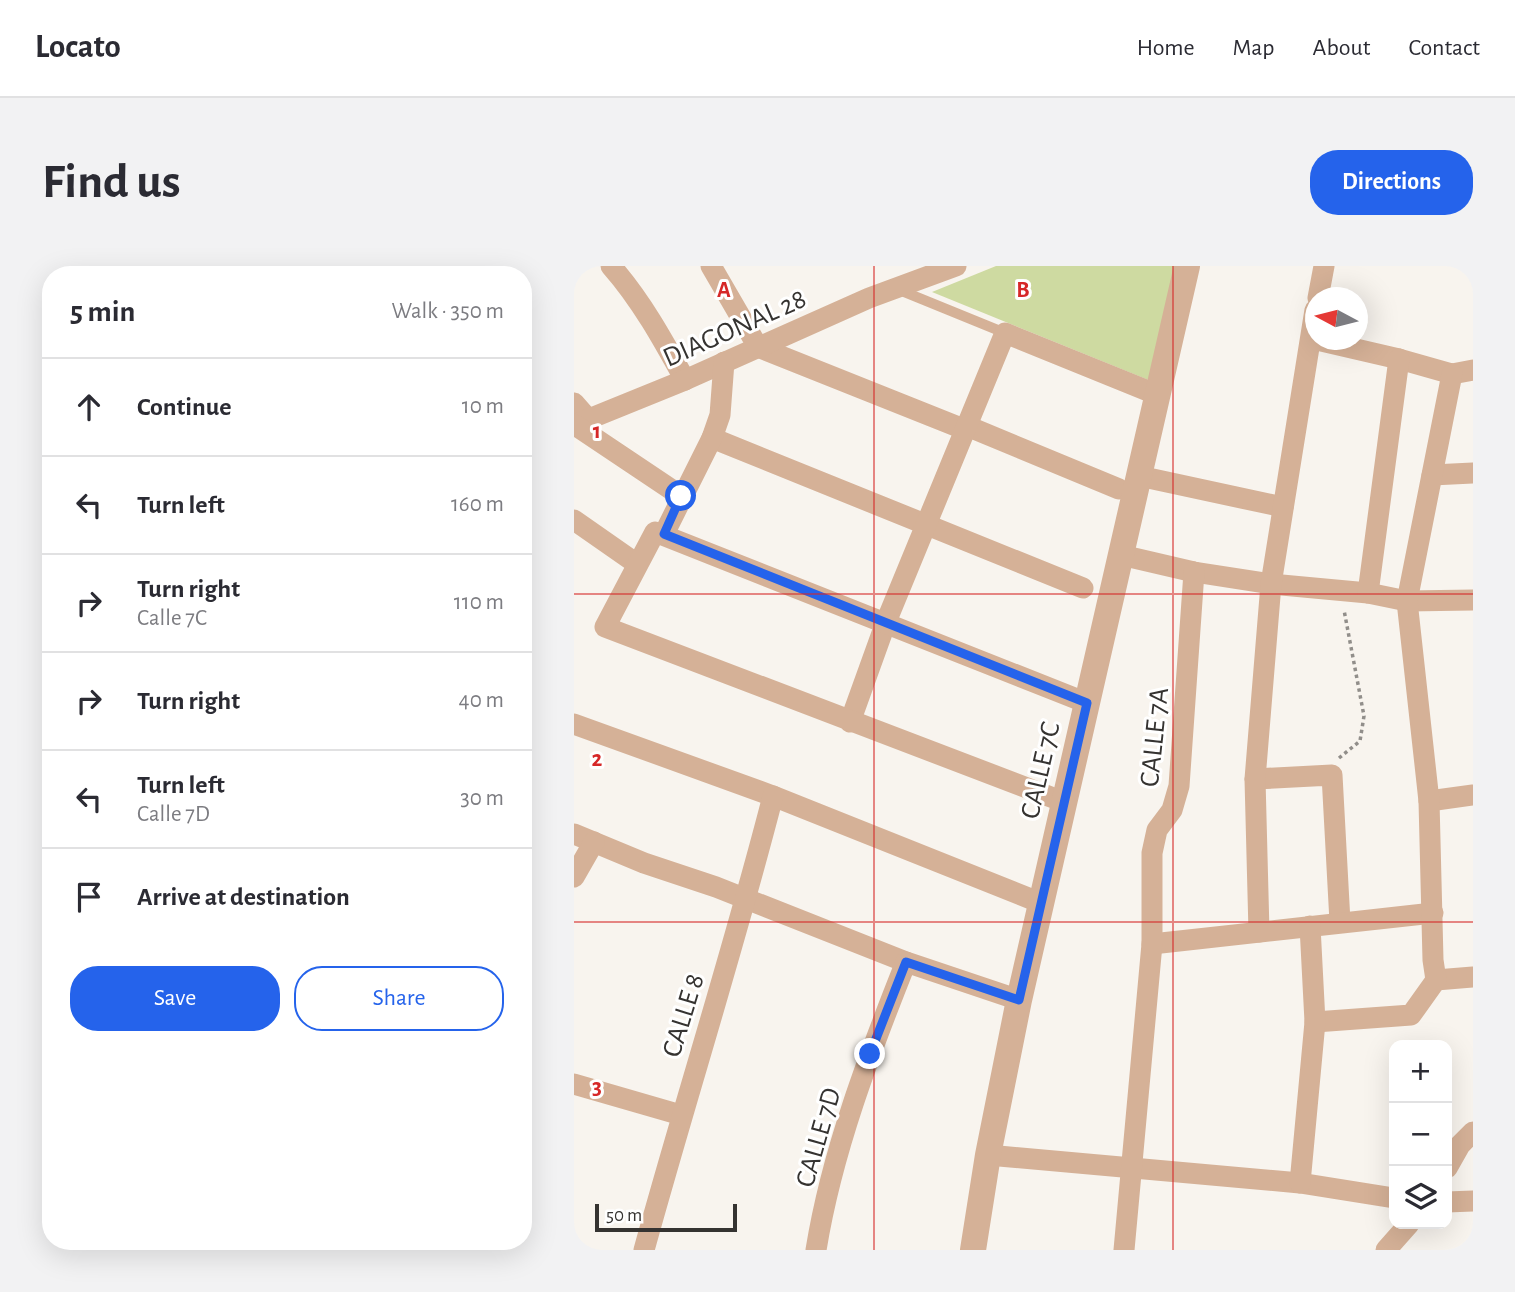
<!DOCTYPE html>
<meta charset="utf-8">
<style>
:root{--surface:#fff;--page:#f2f2f3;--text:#2b2b33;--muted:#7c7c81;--line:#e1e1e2;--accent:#2563eb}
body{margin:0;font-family:"Alegreya Sans",sans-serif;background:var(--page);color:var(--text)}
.controls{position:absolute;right:21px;bottom:21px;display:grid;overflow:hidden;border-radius:14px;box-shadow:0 7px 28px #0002}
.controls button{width:63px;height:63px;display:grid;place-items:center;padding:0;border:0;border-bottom:2px solid var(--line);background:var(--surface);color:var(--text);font:35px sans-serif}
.compass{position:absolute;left:731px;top:21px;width:63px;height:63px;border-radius:50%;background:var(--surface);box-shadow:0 7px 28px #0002;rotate:277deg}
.scale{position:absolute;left:21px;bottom:18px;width:142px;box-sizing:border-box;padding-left:7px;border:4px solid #353331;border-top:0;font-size:19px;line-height:24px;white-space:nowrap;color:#353331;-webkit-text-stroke:5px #fff;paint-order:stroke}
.stop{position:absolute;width:21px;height:21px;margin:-16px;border:5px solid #2563eb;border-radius:50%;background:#fff}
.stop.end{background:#2563eb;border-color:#fff;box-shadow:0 2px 7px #0008}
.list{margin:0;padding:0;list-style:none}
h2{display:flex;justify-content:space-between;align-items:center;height:91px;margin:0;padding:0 28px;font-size:30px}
h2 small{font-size:23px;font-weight:400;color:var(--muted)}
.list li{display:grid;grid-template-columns:46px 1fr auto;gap:21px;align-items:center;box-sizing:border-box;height:98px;padding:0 28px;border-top:2px solid var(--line)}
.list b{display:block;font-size:26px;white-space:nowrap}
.list p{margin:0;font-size:23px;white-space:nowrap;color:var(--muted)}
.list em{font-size:23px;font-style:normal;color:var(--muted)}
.actions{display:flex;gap:14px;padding:21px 28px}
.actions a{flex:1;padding:16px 0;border:2px solid var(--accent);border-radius:28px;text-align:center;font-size:24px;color:var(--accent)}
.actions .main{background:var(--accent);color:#fff}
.icon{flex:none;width:38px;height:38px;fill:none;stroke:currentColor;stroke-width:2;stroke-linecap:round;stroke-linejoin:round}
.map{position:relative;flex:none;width:899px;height:984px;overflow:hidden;border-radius:28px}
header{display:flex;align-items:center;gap:42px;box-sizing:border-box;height:98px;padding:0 35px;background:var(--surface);border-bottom:2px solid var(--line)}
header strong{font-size:33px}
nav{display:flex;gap:38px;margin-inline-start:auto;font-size:24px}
.intro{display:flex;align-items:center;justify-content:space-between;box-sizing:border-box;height:168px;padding:0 42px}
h1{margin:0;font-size:49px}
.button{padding:18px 32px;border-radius:28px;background:var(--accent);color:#fff;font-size:24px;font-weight:700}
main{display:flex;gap:42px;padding:0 42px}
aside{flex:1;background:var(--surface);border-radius:28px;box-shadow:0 7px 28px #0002}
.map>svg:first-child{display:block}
</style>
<header>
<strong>Locato</strong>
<nav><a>Home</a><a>Map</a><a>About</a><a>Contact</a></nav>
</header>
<div class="intro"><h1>Find us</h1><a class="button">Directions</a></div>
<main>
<aside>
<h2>5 min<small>Walk · 350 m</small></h2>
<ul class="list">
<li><svg class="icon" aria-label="ahead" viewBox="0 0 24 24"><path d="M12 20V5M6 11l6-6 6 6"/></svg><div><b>Continue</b></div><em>10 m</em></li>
<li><svg class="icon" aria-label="left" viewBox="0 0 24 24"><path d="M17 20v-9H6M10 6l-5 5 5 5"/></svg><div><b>Turn left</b></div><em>160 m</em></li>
<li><svg class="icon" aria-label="right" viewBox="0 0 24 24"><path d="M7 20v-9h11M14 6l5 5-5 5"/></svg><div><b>Turn right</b><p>Calle 7C</p></div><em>110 m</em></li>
<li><svg class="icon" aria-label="right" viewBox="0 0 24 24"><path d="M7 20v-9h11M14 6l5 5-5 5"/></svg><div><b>Turn right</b></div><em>40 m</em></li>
<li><svg class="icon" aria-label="left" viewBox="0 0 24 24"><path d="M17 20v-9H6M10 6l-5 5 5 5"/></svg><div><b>Turn left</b><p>Calle 7D</p></div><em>30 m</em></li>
<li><svg class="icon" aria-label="arrive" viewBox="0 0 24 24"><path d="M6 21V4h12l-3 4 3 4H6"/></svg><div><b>Arrive at destination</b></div></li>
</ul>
<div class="actions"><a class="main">Save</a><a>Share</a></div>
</aside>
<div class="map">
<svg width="899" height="984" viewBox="0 0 899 984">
<rect width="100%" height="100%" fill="#f8f4ee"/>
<polygon fill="#cedaa1" points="422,0 602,0 577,115 358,26"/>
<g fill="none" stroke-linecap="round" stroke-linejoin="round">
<polyline stroke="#918e8a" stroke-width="3.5" stroke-dasharray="3.5 3.5" stroke-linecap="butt" points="765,492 786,475 790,450 770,344"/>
<polyline stroke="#d5b197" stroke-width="10" points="323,23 431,67"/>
<g stroke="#d5b197" stroke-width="21">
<path d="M37 0C67 34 89 74 111 114"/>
<polyline points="137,0 184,81 392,164"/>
<polyline points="744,32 750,0"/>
<polyline points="743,74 825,93 878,108 899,104"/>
<polyline points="0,137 14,153"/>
<polyline points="0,159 111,114 295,32 382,0"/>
<polyline points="1,159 107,230"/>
<polyline points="393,160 545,223"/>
<polyline points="138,172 509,322"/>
<polyline points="858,209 899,207"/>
<polyline points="565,210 709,241"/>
<polyline points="0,254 63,298"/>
<polyline points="90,268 138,172 146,149 150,96"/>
<polyline points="547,289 620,306 697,318 794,327 833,335 899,334"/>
<polyline points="794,327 825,93"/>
<polyline points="276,456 312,356 431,67 584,129"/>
<polyline points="0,458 199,530 467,637"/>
<polyline points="681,513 758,509 766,656"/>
<polyline points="855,535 899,529"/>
<polyline points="490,536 31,361 81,266 513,437"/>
<polyline points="0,568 70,597 142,621 332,696 445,734"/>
<polyline points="0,611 20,576"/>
<polyline points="685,666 681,513 697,318 741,44"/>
<polyline points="578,678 859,647"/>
<polyline points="862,714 899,711"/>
<polyline points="741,756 837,749 862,714 859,694 855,535 833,335 878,108"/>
<polyline points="0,818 107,849"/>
<polyline points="414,889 726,917 820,932"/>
<polyline points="873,902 886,879 899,866"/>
<polyline points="726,917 741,756 736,660"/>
<polyline points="873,936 899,935"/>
<path d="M70 984C112 832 160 682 199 530"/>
<path d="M242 984C258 885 295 789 332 696"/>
<polyline points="550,984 578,678 578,587 583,564 598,544 605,520 620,306"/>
<polyline points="812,984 835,958"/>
</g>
<polyline stroke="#d5b197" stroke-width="26" points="399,984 414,889 445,734 613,0"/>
</g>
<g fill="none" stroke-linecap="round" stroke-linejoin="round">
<polyline stroke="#2563eb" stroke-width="9" points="107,230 90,268 513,437 445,734 332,696 296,788"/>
</g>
<path fill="none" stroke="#d62828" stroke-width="2" stroke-opacity="0.55" d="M300 0V984M599 0V984M0 328H899M0 656H899"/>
<g text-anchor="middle" stroke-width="6" stroke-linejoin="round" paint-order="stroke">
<g font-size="28" fill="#353331" stroke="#fff">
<text transform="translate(160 61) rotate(-24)" y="10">DIAGONAL 28</text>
<text transform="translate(579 471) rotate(-84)" y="10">CALLE 7A</text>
<text transform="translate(465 504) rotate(-77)" y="10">CALLE 7C</text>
<text transform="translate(108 749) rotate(-73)" y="10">CALLE 8</text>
<text transform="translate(243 871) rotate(-74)" y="10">CALLE 7D</text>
</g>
</g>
<g font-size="23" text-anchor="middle" font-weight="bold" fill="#d62828" stroke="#fff" stroke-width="6" stroke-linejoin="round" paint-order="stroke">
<text x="150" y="31">A</text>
<text x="449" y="31">B</text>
<text x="23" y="172">1</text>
<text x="23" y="500">2</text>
<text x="23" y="828">3</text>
</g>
</svg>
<div class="controls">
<button>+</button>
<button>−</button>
<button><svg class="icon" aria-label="layers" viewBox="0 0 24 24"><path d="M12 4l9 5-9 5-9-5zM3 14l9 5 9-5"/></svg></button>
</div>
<svg class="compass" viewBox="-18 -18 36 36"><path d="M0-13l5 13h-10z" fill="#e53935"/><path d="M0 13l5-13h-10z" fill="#7c7c81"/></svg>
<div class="scale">50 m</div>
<div class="stop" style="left:107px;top:230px"></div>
<div class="stop end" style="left:296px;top:788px"></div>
</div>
</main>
